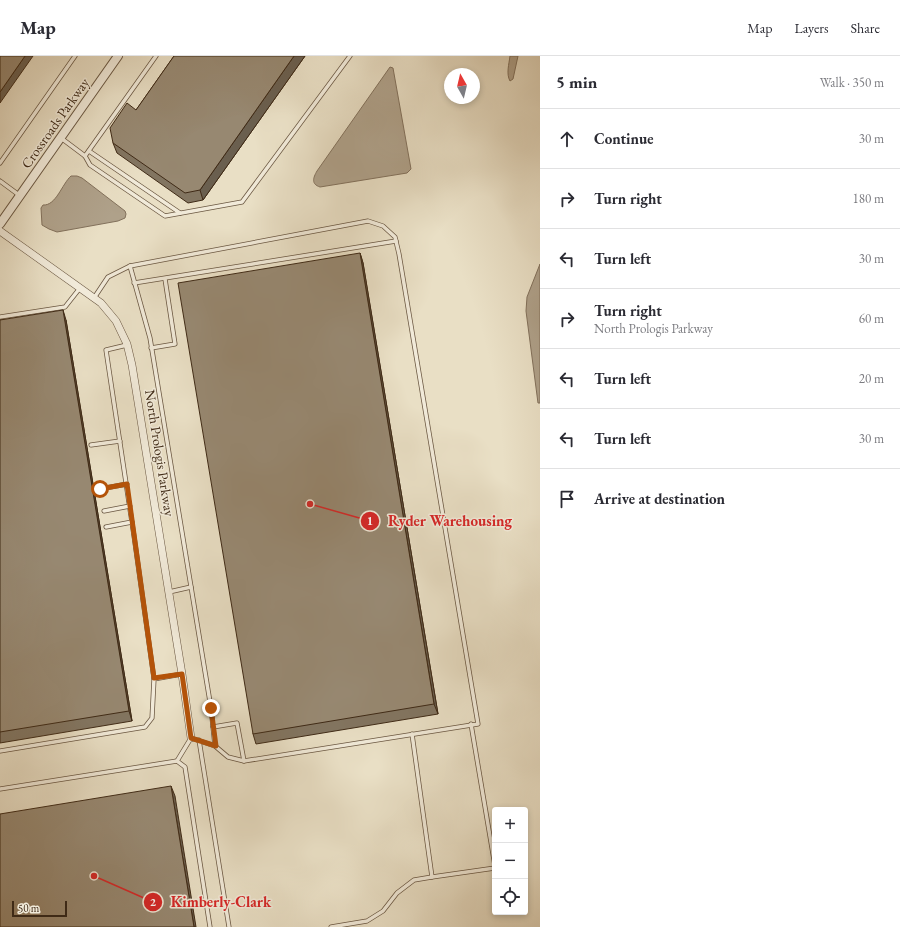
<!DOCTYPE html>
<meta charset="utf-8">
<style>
:root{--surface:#fff;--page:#f2f2f3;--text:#2b2b33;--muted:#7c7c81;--line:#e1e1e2}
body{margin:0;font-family:"EB Garamond",serif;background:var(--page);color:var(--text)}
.controls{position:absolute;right:12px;bottom:12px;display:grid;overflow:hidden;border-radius:4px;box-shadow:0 2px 6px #0003}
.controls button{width:36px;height:36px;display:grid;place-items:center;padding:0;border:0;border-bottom:1px solid var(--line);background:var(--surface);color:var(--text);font:20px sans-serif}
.compass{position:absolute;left:444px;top:12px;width:36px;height:36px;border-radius:50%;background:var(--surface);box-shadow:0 2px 6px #0003;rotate:352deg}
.scale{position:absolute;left:12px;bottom:10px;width:55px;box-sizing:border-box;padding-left:4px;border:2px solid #3f2a16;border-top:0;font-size:11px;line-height:14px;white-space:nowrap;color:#3f2a16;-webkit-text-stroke:3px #f1ead9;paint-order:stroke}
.stop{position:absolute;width:12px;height:12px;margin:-9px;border:3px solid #b45309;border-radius:50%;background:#fff}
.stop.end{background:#b45309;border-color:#fff;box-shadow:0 1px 4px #0008}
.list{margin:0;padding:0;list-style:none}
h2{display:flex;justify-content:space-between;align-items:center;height:52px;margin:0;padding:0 16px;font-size:17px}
h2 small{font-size:13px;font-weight:400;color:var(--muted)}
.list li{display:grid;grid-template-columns:26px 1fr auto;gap:12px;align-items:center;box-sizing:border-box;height:60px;padding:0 16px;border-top:1px solid var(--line)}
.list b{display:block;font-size:15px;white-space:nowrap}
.list p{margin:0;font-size:13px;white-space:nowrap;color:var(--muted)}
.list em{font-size:13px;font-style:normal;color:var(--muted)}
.icon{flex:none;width:22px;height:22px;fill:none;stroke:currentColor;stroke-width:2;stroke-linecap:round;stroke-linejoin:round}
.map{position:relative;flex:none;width:540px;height:871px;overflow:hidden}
header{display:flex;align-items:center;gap:24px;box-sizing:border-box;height:56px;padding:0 20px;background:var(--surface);border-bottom:1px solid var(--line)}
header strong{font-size:19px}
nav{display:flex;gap:22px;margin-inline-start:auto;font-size:14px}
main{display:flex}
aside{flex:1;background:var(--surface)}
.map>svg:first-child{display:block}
</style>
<header>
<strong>Map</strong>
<nav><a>Map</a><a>Layers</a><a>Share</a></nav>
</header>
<main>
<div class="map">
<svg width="540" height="871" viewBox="0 0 540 871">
<rect width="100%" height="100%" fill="#e9dfc5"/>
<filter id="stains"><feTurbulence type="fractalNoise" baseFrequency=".005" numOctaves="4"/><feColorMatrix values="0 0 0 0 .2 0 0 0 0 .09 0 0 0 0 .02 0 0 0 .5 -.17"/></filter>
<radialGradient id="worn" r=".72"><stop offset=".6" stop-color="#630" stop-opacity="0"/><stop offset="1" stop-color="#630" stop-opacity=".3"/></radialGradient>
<g fill="#afa18a" stroke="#82715c">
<path d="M510 0H518L513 23 510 25C506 18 509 8 510 0Z"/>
<path d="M390 11 393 12 411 113 407 117 320 131C311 128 313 122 317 115Z"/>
<path d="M71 120H77L82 122 125 155 126 158 125 162 118 165 57 176 49 173 42 169 41 152 43 149C56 150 62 128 71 120Z"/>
<polygon points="540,208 540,347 538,347 526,255 527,241"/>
</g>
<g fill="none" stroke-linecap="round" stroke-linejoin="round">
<defs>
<g id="service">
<polyline points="61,82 85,100 90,109 165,160 242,146 350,0"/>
<polyline points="89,95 180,157"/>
<polyline points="85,100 156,0"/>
<polyline points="0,107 75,0"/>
<polyline points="0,125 19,139"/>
<polyline points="130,210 150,282 211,652 215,690"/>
<polyline points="134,227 396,185"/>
<polyline points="94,242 108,221 130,210 368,165 383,170 395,181 399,198 478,668 244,705 228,701 215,690 191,682 177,705 185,711 210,871"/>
<polyline points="0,261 65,251 80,232"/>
<polyline points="127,289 106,294 134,480 154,623"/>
<polyline points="151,292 175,288 165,223"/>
<polyline points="91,389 120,385"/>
<polyline points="100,433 127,428"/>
<polyline points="104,455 130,450"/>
<polyline points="106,471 132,466"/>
<polyline points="169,536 191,531"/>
<polyline points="471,668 495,810"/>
<polyline points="213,671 237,667 244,705"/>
<polyline points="412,678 432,821 495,812"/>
<polyline points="199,684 229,871"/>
<polyline points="0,695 145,671 152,662 154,623 182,618"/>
<polyline points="0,733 177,705"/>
<polyline points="331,871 367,865 383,855 397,837 414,824 432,821"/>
</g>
<polyline id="minor" points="0,175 101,247 116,265 127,288 132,309 182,618 191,682"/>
<polyline id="tertiary" points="0,168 118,0"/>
</defs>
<use href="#service" stroke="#6a5742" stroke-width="5"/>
<use href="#minor" stroke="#6a5742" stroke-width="8"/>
<use href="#tertiary" stroke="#6a5742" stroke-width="10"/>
<use href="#service" stroke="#f1ead9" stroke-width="3.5"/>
<use href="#minor" stroke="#f1ead9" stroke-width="7"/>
<use href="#tertiary" stroke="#f1ead9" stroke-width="8"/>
</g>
<g fill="#827561" stroke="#3f2a16">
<polygon points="174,0 305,0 203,144 188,147 117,97 113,87"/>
<polygon points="360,197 363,207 438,658 256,688 253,678"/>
<polygon points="0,264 66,264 132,665 0,687"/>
</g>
<g fill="#6a5f4f" stroke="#3f2a16">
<polygon points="25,0 33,0 0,47 0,36"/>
<polygon points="294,0 305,0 203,144 200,134"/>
<polygon points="360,197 363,207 438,658 434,648"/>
<polygon points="63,254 66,264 132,665 129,655"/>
<polygon points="171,730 175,740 196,871 194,871"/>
</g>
<g fill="#978871" stroke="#3f2a16">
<polygon points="0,0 25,0 0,36"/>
<polygon points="174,0 294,0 200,134 185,137 113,87 110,72 127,47 136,54"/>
<polygon points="360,197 434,648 253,678 178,227"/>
<polygon points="63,254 129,655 0,676 0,264"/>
<polygon points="171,730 194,871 0,871 0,758"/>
</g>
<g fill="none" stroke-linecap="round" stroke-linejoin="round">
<polyline stroke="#b45309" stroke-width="5" points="100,433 127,428 154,622 182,618 191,682 216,690 211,652"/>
</g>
<g text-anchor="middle" stroke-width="3" stroke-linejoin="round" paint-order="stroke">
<g font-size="14" fill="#3f2a16" stroke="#f1ead9">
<text transform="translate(55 67) rotate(-55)" y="5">Crossroads Parkway</text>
<text transform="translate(160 397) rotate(81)" y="5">North Prologis Parkway</text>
</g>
</g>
<path fill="none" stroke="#d62828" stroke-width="1.5" d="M310 448L370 465M94 820L153 846"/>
<g fill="#d62828" stroke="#f1ead9" stroke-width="1.5">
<circle cx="310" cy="448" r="4"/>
<circle cx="94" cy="820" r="4"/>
<circle cx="370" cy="465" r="10"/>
<circle cx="153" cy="846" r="10"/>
</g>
<g font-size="12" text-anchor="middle" font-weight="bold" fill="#fff">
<text x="370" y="469">1</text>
<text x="153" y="850">2</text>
</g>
<g font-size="15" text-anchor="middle" font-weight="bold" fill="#d62828" stroke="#f1ead9" stroke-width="3" stroke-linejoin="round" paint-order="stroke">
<text x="450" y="470">Ryder Warehousing</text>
<text x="221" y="851">Kimberly-Clark</text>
</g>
<rect width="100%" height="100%" filter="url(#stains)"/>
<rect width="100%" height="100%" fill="url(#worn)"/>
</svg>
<div class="controls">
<button>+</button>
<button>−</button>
<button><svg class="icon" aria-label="locate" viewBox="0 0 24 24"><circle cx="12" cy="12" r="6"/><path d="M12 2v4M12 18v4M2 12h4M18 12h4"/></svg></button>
</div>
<svg class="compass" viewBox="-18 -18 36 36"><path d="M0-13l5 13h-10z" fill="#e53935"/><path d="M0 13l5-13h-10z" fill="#7c7c81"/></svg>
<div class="scale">50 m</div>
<div class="stop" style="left:100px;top:433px"></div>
<div class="stop end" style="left:211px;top:652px"></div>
</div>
<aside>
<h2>5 min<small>Walk · 350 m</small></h2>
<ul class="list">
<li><svg class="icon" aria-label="ahead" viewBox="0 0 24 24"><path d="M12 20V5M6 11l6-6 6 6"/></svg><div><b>Continue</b></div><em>30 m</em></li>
<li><svg class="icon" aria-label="right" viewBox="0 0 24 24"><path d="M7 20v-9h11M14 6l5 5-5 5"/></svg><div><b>Turn right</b></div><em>180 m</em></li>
<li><svg class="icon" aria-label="left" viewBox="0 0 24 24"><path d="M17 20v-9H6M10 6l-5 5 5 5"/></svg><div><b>Turn left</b></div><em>30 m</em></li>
<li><svg class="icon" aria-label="right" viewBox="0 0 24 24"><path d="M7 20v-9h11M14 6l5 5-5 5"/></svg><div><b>Turn right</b><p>North Prologis Parkway</p></div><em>60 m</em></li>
<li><svg class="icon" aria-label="left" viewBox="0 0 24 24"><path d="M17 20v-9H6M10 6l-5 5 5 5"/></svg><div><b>Turn left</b></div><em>20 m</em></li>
<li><svg class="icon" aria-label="left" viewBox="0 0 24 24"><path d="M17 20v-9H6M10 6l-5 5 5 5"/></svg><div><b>Turn left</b></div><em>30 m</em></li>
<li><svg class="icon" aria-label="arrive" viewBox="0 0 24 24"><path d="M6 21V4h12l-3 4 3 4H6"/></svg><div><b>Arrive at destination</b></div></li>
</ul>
</aside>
</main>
